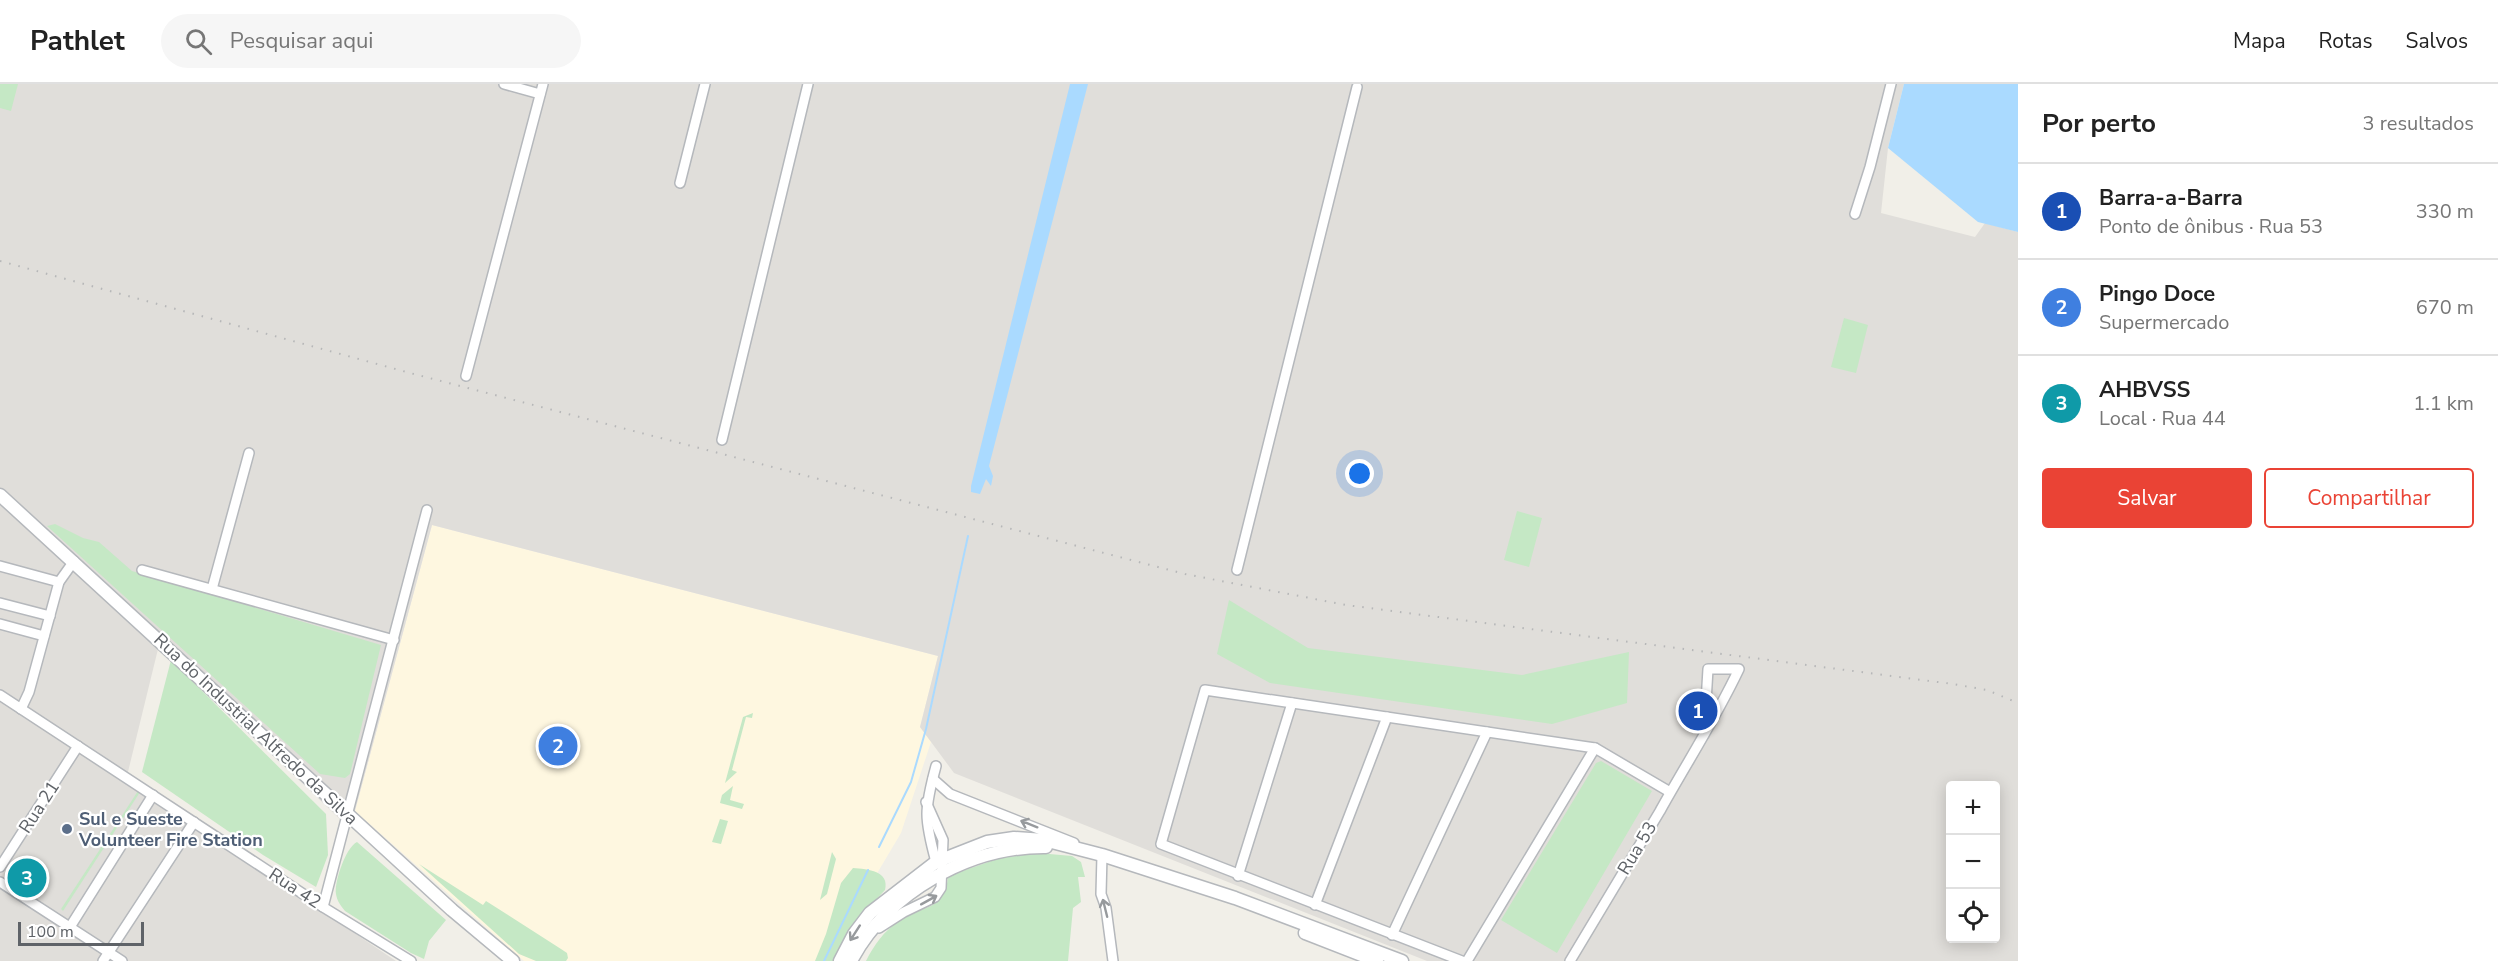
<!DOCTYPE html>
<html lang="pt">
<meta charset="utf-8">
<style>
:root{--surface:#fff;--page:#f6f6f6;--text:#222;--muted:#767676;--line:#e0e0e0;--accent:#ea4335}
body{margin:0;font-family:"Nunito Sans",sans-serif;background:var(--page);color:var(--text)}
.controls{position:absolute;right:18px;bottom:18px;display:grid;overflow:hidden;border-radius:6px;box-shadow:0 3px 15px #0003}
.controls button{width:54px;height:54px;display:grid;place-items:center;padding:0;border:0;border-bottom:2px solid var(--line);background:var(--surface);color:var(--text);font:30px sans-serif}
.scale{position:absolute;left:18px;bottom:15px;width:126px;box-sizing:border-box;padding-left:6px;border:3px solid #5f6368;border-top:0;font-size:16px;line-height:21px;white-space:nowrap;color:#5f6368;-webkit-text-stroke:4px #fff;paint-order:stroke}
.you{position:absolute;left:1360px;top:390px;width:21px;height:21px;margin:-15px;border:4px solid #fff;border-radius:50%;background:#1a73e8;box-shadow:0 0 0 9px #1a73e833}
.badge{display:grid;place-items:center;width:39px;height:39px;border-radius:50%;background:var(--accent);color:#fff;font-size:20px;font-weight:700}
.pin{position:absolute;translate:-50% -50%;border:3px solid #fff;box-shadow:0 2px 6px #0006}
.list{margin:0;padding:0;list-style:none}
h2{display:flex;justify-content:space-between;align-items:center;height:78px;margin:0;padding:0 24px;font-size:26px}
h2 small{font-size:20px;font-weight:400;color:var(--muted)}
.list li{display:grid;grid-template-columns:39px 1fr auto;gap:18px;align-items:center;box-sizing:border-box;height:96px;padding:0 24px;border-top:2px solid var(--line)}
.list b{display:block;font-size:22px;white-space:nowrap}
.list p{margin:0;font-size:20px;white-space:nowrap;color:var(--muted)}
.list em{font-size:20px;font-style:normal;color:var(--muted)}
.actions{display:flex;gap:12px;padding:18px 24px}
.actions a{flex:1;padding:14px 0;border:2px solid var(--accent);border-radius:6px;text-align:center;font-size:21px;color:var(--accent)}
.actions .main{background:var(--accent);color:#fff}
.icon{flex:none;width:33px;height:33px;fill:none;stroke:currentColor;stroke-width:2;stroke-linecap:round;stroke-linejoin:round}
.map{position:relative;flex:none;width:2018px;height:877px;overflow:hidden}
header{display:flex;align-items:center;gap:36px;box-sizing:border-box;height:84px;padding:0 30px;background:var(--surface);border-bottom:2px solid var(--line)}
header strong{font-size:28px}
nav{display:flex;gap:33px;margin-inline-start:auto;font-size:21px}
.search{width:420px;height:54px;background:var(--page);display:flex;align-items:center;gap:15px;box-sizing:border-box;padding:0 21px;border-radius:33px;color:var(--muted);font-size:22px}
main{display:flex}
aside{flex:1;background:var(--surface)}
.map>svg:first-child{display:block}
</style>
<header>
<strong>Pathlet</strong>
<div class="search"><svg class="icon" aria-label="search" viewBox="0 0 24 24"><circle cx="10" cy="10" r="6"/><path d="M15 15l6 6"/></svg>Pesquisar aqui</div>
<nav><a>Mapa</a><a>Rotas</a><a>Salvos</a></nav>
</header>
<main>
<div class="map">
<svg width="2018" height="877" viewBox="0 0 2018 877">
<rect width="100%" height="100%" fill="#f1efe8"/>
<polygon fill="#fef7e0" points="432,441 938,572 920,643 931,658 901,749 825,877 524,877 355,727"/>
<path fill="#e0deda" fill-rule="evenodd" d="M0 0H1904L1888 64 1881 129 1975 153 1985 139 2018 148V877H1427L954 689 920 643 938 572 432 441 350 745 159 561 126 696 396 877H0ZM1950 702H1996V854H1950Z"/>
<g fill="#c5e8c5">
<polygon points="0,0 18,0 11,27 0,24"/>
<polygon points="1844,234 1868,241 1856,289 1831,283"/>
<polygon points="1517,427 1542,434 1529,483 1504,476"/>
<polygon points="55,440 83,454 99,458 132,487 381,561 350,690 345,694 320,690 47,442"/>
<polygon points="1229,516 1308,564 1522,591 1629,568 1627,619 1552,640 1270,599 1217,570"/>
<polygon points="171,576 326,730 328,771 316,803 263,771 142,688"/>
<polygon points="753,629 752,634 746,633 732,686 737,688 725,699 743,633"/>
<polygon points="1601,677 1652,707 1557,869 1501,836 1596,679"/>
<polygon points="733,702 730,716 744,720 742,725 720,719 722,711"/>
<polygon points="138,707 140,708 63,827 61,825"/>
<polygon points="720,735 728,737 721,760 712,758"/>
<path d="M357 758 446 836 429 857 424 875 411 869 345 827C341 822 337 817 336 810 334 798 346 763 357 758Z"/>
<polygon points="832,768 836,775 827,810 820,816"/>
<path d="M1038 769 1072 772 1081 778 1085 793H1078L1081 818 1073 824 1068 877H866C874 861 884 847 899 837 923 820 945 828 948 792L1000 774Z"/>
<polygon points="419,780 483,821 486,817 561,865 567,869 568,874 566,877 536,877 519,870"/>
<path d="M853 784C868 785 890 787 885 806L856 837 838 877H815L826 850 841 799Z"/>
</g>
<g fill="#aadaff">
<polygon points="1070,0 1088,0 989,382 993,392 991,402 986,395 980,410 971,408 971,402"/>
<polygon points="1904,0 2018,0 2018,148 1978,138 1888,64"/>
</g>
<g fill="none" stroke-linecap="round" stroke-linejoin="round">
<g stroke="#aadaff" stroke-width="2">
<polyline points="879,763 911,698 926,645 968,452"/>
<polyline points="824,877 868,786"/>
</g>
<defs>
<g id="minor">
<polyline points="504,0 540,10"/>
<polyline points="680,99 705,0"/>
<polyline points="1855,130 1870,83 1891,0"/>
<polyline points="466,292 543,0"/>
<polyline points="722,356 808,0"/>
<polyline points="0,482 59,498"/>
<polyline points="142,486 394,556"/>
<polyline points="1237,486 1357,3"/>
<polyline points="212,505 249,369"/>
<polyline points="0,519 50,532"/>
<polyline points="0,540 44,552"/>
<polyline points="0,611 323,823 411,877"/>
<polyline points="21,625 29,608 59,498 74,477"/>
<path d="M936 682C924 726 924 734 936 778"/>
<polyline points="933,695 950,710 1074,759"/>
<polyline points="1098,769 1102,771 1101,810 1106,824 1113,877"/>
<polyline points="0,783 78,662"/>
<polyline points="1238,792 1292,619"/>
<polyline points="0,798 122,877"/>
<polyline points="1315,821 1387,633"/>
<polyline points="323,823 427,426"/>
<polyline points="70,843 153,711"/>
<polyline points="879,844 904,828 935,813 941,804 943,756 926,718"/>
<polyline points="1392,851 1487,648"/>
<polyline points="103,877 194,738"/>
<polyline points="1462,877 1161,760 1205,606 1595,664 1670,708"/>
<polyline points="1467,877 1595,664"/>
<path d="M1570 877 1660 727C1686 680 1716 634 1739 585H1708L1704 651"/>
</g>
<g id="tertiary">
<polyline points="0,411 452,826 513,877"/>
<polyline points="1305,849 1377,877"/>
<polyline points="840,877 854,850 870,829 936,778 987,758 1014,754 1044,756 1102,771 1235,814 1402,877"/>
<path d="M851 877C887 809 969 762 1046 763"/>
</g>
</defs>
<use href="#minor" stroke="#b5b8bc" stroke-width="12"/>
<use href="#tertiary" stroke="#b5b8bc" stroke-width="15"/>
<use href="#minor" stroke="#fff" stroke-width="9"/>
<use href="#tertiary" stroke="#fff" stroke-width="12"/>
<polyline stroke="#b6b7b8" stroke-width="2" stroke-dasharray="1.5 8" stroke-linecap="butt" points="0,177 410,289 1185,490 1346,521 1953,600 1987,606 2018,619"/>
</g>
<defs><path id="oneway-shaft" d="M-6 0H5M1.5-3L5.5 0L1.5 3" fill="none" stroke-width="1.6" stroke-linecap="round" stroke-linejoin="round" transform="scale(1.5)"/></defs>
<g stroke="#979a9d">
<use href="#oneway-shaft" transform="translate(1029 740) rotate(-158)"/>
<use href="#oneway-shaft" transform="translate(929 816) rotate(-29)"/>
<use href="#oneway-shaft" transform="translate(1105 824) rotate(-104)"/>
<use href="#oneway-shaft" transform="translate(855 849) rotate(123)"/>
</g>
<circle fill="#5c6f8a" stroke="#fff" stroke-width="2" cx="67" cy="745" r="6"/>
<g text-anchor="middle" stroke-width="4.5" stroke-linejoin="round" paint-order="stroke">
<g font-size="18" fill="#5f6368" stroke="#fff">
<text transform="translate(256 645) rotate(43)" y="6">Rua do Industrial Alfredo da Silva</text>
<text transform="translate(39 723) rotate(-57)" y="6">Rua 21</text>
<text transform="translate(1637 764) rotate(-59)" y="6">Rua 53</text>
<text transform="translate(295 804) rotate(33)" y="6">Rua 42</text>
</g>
<g font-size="18" font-weight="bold" fill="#4e5e75" stroke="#fff" text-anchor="start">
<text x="79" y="741">Sul e Sueste<tspan x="79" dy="21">Volunteer Fire Station</tspan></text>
</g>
</g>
</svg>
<div class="controls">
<button>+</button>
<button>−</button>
<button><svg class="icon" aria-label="locate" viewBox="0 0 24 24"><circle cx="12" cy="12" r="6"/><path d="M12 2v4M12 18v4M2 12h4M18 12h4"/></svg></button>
</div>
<div class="scale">100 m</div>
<div class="you"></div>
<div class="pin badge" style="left:1698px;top:627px;background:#1a4fb4">1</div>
<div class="pin badge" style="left:558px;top:662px;background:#3f7fe0">2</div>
<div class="pin badge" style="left:27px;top:794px;background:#0f9aa8">3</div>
</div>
<aside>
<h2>Por perto<small>3 resultados</small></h2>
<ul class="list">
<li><span class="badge" style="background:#1a4fb4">1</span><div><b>Barra-a-Barra</b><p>Ponto de ônibus · Rua 53</p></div><em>330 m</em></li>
<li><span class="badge" style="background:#3f7fe0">2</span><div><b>Pingo Doce</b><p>Supermercado</p></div><em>670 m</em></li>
<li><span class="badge" style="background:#0f9aa8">3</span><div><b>AHBVSS</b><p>Local · Rua 44</p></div><em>1.1 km</em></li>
</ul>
<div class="actions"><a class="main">Salvar</a><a>Compartilhar</a></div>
</aside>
</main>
